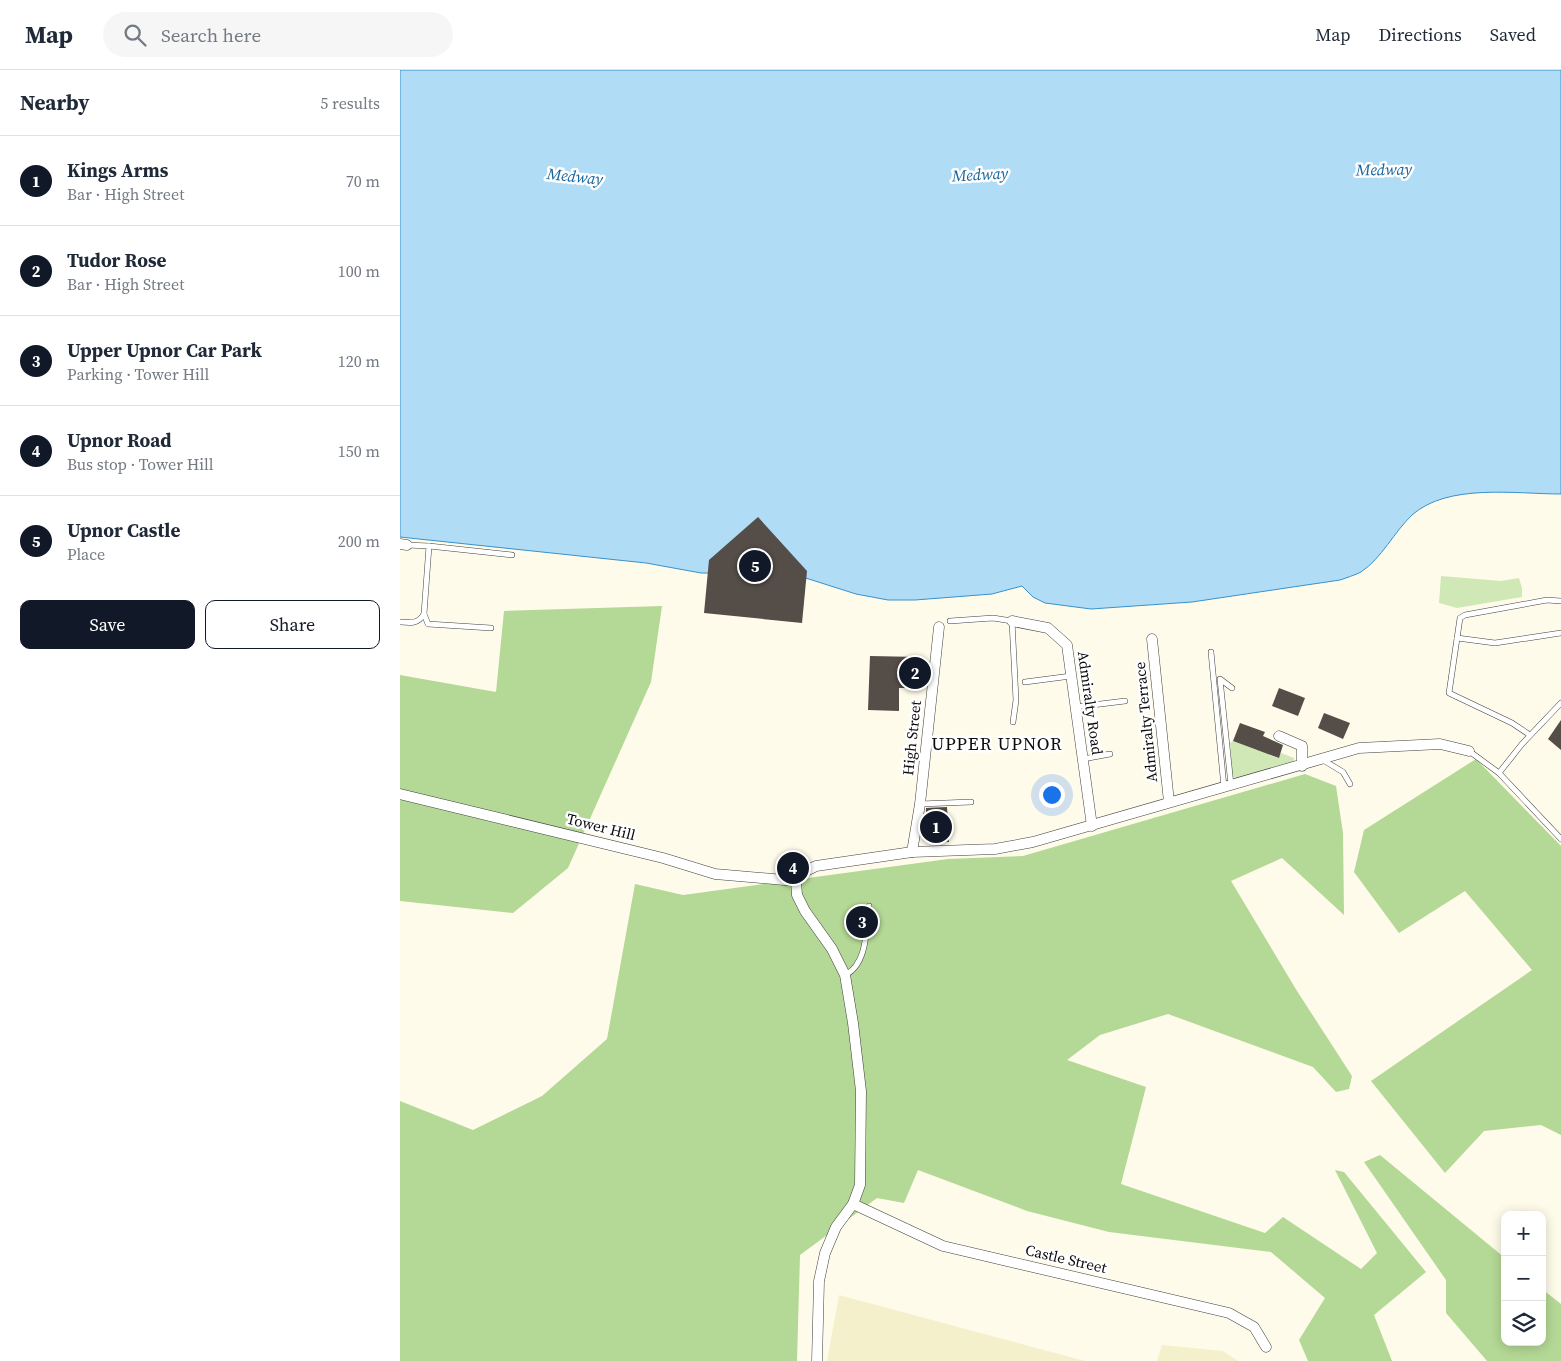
<!DOCTYPE html>
<meta charset="utf-8">
<style>
:root{--surface:#fff;--page:#f6f6f7;--text:#1f2937;--muted:#747a83;--line:#e0e1e3;--accent:#111827}
body{margin:0;font-family:"Source Serif 4",serif;background:var(--page);color:var(--text)}
.controls{position:absolute;right:15px;bottom:15px;display:grid;overflow:hidden;border-radius:10px;box-shadow:0 2px 12px #0003}
.controls button{width:45px;height:45px;display:grid;place-items:center;padding:0;border:0;border-bottom:1px solid var(--line);background:var(--surface);color:var(--text);font:25px sans-serif}
.you{position:absolute;left:651px;top:724px;width:18px;height:18px;margin:-12px;border:4px solid #fff;border-radius:50%;background:#1a73e8;box-shadow:0 0 0 8px #1a73e833}
.badge{display:grid;place-items:center;width:32px;height:32px;border-radius:50%;background:var(--accent);color:#fff;font-size:16px;font-weight:700}
.pin{position:absolute;translate:-50% -50%;border:2px solid #fff;box-shadow:0 1px 5px #0006}
.list{margin:0;padding:0;list-style:none}
h2{display:flex;justify-content:space-between;align-items:center;height:65px;margin:0;padding:0 20px;font-size:21px}
h2 small{font-size:16px;font-weight:400;color:var(--muted)}
.list li{display:grid;grid-template-columns:32px 1fr auto;gap:15px;align-items:center;box-sizing:border-box;height:90px;padding:0 20px;border-top:1px solid var(--line)}
.list b{display:block;font-size:19px;white-space:nowrap}
.list p{margin:0;font-size:16px;white-space:nowrap;color:var(--muted)}
.list em{font-size:16px;font-style:normal;color:var(--muted)}
.actions{display:flex;gap:10px;padding:15px 20px}
.actions a{flex:1;padding:11px 0;border:1px solid var(--accent);border-radius:10px;text-align:center;font-size:18px;color:var(--accent)}
.actions .main{background:var(--accent);color:#fff}
.icon{flex:none;width:28px;height:28px;fill:none;stroke:currentColor;stroke-width:2;stroke-linecap:round;stroke-linejoin:round}
.map{position:relative;flex:none;width:1161px;height:1291px;overflow:hidden}
header{display:flex;align-items:center;gap:30px;box-sizing:border-box;height:70px;padding:0 25px;background:var(--surface);border-bottom:1px solid var(--line)}
header strong{font-size:24px}
nav{display:flex;gap:28px;margin-inline-start:auto;font-size:18px}
.search{width:350px;height:45px;background:var(--page);display:flex;align-items:center;gap:12px;box-sizing:border-box;padding:0 18px;border-radius:28px;color:var(--muted);font-size:19px}
main{display:flex}
aside{flex:1;background:var(--surface)}
.map>svg:first-child{display:block}
</style>
<header>
<strong>Map</strong>
<div class="search"><svg class="icon" aria-label="search" viewBox="0 0 24 24"><circle cx="10" cy="10" r="6"/><path d="M15 15l6 6"/></svg>Search here</div>
<nav><a>Map</a><a>Directions</a><a>Saved</a></nav>
</header>
<main>
<aside>
<h2>Nearby<small>5 results</small></h2>
<ul class="list">
<li><span class="badge">1</span><div><b>Kings Arms</b><p>Bar · High Street</p></div><em>70 m</em></li>
<li><span class="badge">2</span><div><b>Tudor Rose</b><p>Bar · High Street</p></div><em>100 m</em></li>
<li><span class="badge">3</span><div><b>Upper Upnor Car Park</b><p>Parking · Tower Hill</p></div><em>120 m</em></li>
<li><span class="badge">4</span><div><b>Upnor Road</b><p>Bus stop · Tower Hill</p></div><em>150 m</em></li>
<li><span class="badge">5</span><div><b>Upnor Castle</b><p>Place</p></div><em>200 m</em></li>
</ul>
<div class="actions"><a class="main">Save</a><a>Share</a></div>
</aside>
<div class="map">
<svg width="1161" height="1291" viewBox="0 0 1161 1291">
<rect width="100%" height="100%" fill="#fffbeb"/>
<g fill="#f4f0cc">
<polygon points="439,1225 685,1291 427,1291"/>
<polygon points="762,1275 823,1281 838,1291 757,1291"/>
</g>
<g fill="#d0e8b5">
<polygon points="1041,506 1101,511 1119,508 1122,518 1122,527 1057,538 1039,533"/>
<polygon points="833,671 857,680 858,678 870,682 869,685 878,688 881,683 894,688 894,698 840,710 832,706 830,673"/>
</g>
<g fill="#b4d895">
<polygon points="262,536 251,612 168,798 113,843 0,831 0,605 96,622 104,541"/>
<polygon points="1076,689 1161,776 1161,1065 1141,1055 1084,1061 1045,1103 971,1011 1132,900 1065,821 999,863 954,802 964,760"/>
<polygon points="905,704 936,716 943,763 944,845 882,788 831,811 897,921 952,1006 949,1019 936,1022 913,997 768,944 700,965 667,990 746,1017 721,1114 865,1163 883,1147 961,1199 977,1183 935,1100 944,1102 1026,1202 974,1245 992,1291 908,1291 899,1270 925,1228 871,1182 709,1162 627,1141 518,1100 504,1133 477,1128 400,1185 397,1291 0,1291 0,1031 73,1060 142,1026 207,969 235,814 283,825 548,789 623,786"/>
<polygon points="980,1085 1105,1188 1105,1272 1142,1272 1142,1219 1161,1234 1161,1291 1087,1291 1046,1243 1046,1210 964,1092"/>
</g>
<path fill="#b0dcf5" stroke="#3892cb" d="M0 0H1161V424C1116 424 1048 413 1012 445 994 462 982 488 961 502 955 505 946 508 940 510L792 532 691 539 645 533 633 527 622 516 592 524 515 530H488L456 524 393 504 301 503 246 493 0 467Z"/>
<g fill="#544d48">
<polygon points="358,447 407,501 402,553 304,543 309,490"/>
<polygon points="470,586 519,587 519,596 526,601 526,606 519,614 519,618 499,618 499,641 468,640"/>
<polygon points="879,618 905,628 898,646 872,636"/>
<polygon points="924,643 950,653 943,669 918,658"/>
<polygon points="1161,650 1161,680 1148,669"/>
<polygon points="840,653 865,662 863,666 883,675 879,688 833,671"/>
<polygon points="547,737 549,772 528,770 527,761 523,759 526,752 526,738"/>
</g>
<g fill="none" stroke-linecap="round" stroke-linejoin="round">
<defs>
<g id="service">
<polyline points="29,476 112,485"/>
<polyline points="24,544 28,554 91,558"/>
<polyline points="550,551 593,548 612,551 616,630 613,652"/>
<path d="M0 552C11 553 18 554 24 544L29 476 7 475"/>
<polyline points="1057,568 1095,573 1161,563"/>
<polyline points="811,582 824,717"/>
<polyline points="625,612 671,606"/>
<polyline points="676,637 725,631"/>
<polyline points="1130,665 1112,653 1049,623 1060,548 1065,545 1147,530 1161,531"/>
<polyline points="1069,681 1099,703 1161,769"/>
<polyline points="683,689 710,684"/>
<polyline points="923,690 943,702 950,714"/>
<polyline points="1099,703 1122,674 1161,633"/>
<polyline points="831,715 820,609 832,618"/>
<polyline points="520,734 571,732"/>
<path d="M445 905C468 894 466 858 469 836"/>
</g>
<g id="minor">
<polyline points="0,474 7,475"/>
<polyline points="612,551 648,558 667,575 692,756"/>
<polyline points="752,569 769,732"/>
<polyline points="879,666 902,676 902,696"/>
<polyline points="0,724 263,788 315,804 396,811"/>
<polyline points="512,782 520,734 539,557"/>
<polyline points="453,1134 543,1176 829,1243 854,1257 866,1277"/>
<polyline points="417,1291 419,1211 425,1183 436,1157 453,1134 460,1115 461,1021 453,953 445,905 432,879 405,841 397,825 396,811 400,804 416,796 512,782 595,779 633,772 959,678 1040,674 1069,681"/>
</g>
</defs>
<use href="#service" stroke="#3f3f3f" stroke-width="6"/>
<use href="#minor" stroke="#3f3f3f" stroke-width="11"/>
<use href="#service" stroke="#fff" stroke-width="5"/>
<use href="#minor" stroke="#fff" stroke-width="10"/>
</g>
<g text-anchor="middle" stroke-width="5" stroke-linejoin="round" paint-order="stroke">
<g font-size="15" fill="#0c0c0c" stroke="#fff">
<text transform="translate(690 633) rotate(82)" y="5">Admiralty Road</text>
<text transform="translate(746 652) rotate(-96)" y="5">Admiralty Terrace</text>
<text transform="translate(512 668) rotate(-84)" y="5">High Street</text>
<text transform="translate(201 757) rotate(14)" y="5">Tower Hill</text>
<text transform="translate(666 1189) rotate(13)" y="5">Castle Street</text>
</g>
<g font-size="16" font-style="italic" fill="#17639b" stroke="#fff">
<text transform="translate(984 99) rotate(-1)" y="6">Medway</text>
<text transform="translate(580 104) rotate(-3)" y="6">Medway</text>
<text transform="translate(175 106) rotate(6)" y="6">Medway</text>
</g>
<g font-size="18" letter-spacing="1" fill="#0c0c0c" stroke="#fff">
<text x="597" y="680">UPPER UPNOR</text>
</g>
</g>
</svg>
<div class="controls">
<button>+</button>
<button>−</button>
<button><svg class="icon" aria-label="layers" viewBox="0 0 24 24"><path d="M12 4l9 5-9 5-9-5zM3 14l9 5 9-5"/></svg></button>
</div>
<div class="you"></div>
<div class="pin badge" style="left:536px;top:757px">1</div>
<div class="pin badge" style="left:515px;top:603px">2</div>
<div class="pin badge" style="left:462px;top:852px">3</div>
<div class="pin badge" style="left:393px;top:798px">4</div>
<div class="pin badge" style="left:355px;top:496px">5</div>
</div>
</main>
